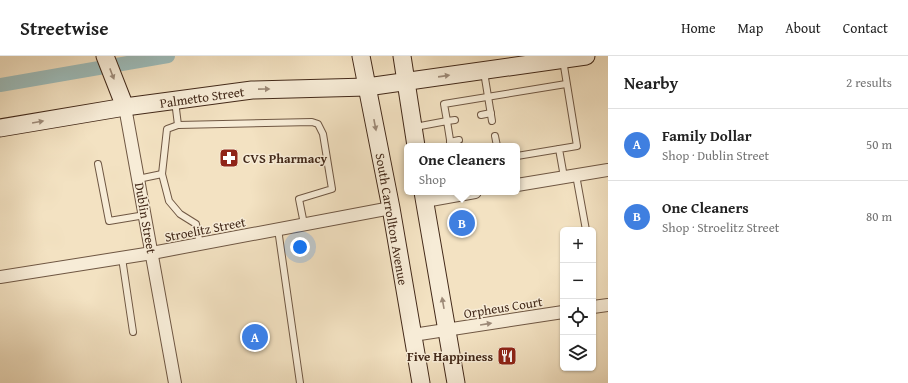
<!DOCTYPE html>
<meta charset="utf-8">
<style>
:root{--surface:#fff;--page:#f6f6f6;--text:#222;--muted:#767676;--line:#e0e0e0;--accent:#0f766e}
body{margin:0;font-family:"Gentium Book Plus",serif;background:var(--page);color:var(--text)}
.controls{position:absolute;right:12px;bottom:12px;display:grid;overflow:hidden;border-radius:6px;box-shadow:0 1px 3px #0004}
.controls button{width:36px;height:36px;display:grid;place-items:center;padding:0;border:0;border-bottom:1px solid var(--line);background:var(--surface);color:var(--text);font:20px sans-serif}
.you{position:absolute;left:300px;top:191px;width:14px;height:14px;margin:-10px;border:3px solid #fff;border-radius:50%;background:#1a73e8;box-shadow:0 0 0 6px #1a73e833}
.badge{display:grid;place-items:center;width:26px;height:26px;border-radius:50%;background:var(--accent);color:#fff;font-size:13px;font-weight:700}
.pin{position:absolute;translate:-50% -50%;border:2px solid #fff;box-shadow:0 1px 4px #0006}
.popup{position:absolute;left:404px;top:87px;width:116px;height:52px;box-sizing:border-box;display:grid;place-content:center;border-radius:6px;background:var(--surface);filter:drop-shadow(0 1px 3px #0005);font-size:13px;white-space:nowrap;color:var(--muted)}
.popup b{font-size:15px;color:var(--text)}
.popup::after{content:'';position:absolute;left:50%;top:100%;margin-left:-8px;border:8px solid transparent;border-top-color:var(--surface)}
.list{margin:0;padding:0;list-style:none}
h2{display:flex;justify-content:space-between;align-items:center;height:52px;margin:0;padding:0 16px;font-size:17px}
h2 small{font-size:13px;font-weight:400;color:var(--muted)}
.list li{display:grid;grid-template-columns:26px 1fr auto;gap:12px;align-items:center;box-sizing:border-box;height:72px;padding:0 16px;border-top:1px solid var(--line)}
.list b{display:block;font-size:15px;white-space:nowrap}
.list p{margin:0;font-size:13px;white-space:nowrap;color:var(--muted)}
.list em{font-size:13px;font-style:normal;color:var(--muted)}
.icon{flex:none;width:22px;height:22px;fill:none;stroke:currentColor;stroke-width:2;stroke-linecap:round;stroke-linejoin:round}
.map{position:relative;flex:none;width:608px;height:327px;overflow:hidden}
header{display:flex;align-items:center;gap:24px;box-sizing:border-box;height:56px;padding:0 20px;background:var(--surface);border-bottom:1px solid var(--line)}
header strong{font-size:19px}
nav{display:flex;gap:22px;margin-inline-start:auto;font-size:14px}
main{display:flex}
aside{flex:1;background:var(--surface)}
.map>svg:first-child{display:block}
</style>
<header>
<strong>Streetwise</strong>
<nav><a>Home</a><a>Map</a><a>About</a><a>Contact</a></nav>
</header>
<main>
<div class="map">
<svg width="608" height="327" viewBox="0 0 608 327">
<rect width="100%" height="100%" fill="#f3e2c2"/>
<filter id="stains"><feTurbulence type="fractalNoise" baseFrequency=".005" numOctaves="4"/><feColorMatrix values="0 0 0 0 .2 0 0 0 0 .09 0 0 0 0 .02 0 0 0 .5 -.17"/></filter>
<radialGradient id="worn" r=".72"><stop offset=".6" stop-color="#630" stop-opacity="0"/><stop offset="1" stop-color="#630" stop-opacity=".3"/></radialGradient>
<g fill="none" stroke-linecap="round" stroke-linejoin="round">
<polyline stroke="#9dbcba" stroke-width="14" points="0,29 168,0"/>
<defs>
<g id="lane">
<polyline points="563,4 577,90 559,93 564,121"/>
<polyline points="484,16 492,65"/>
<polyline points="175,45 178,69"/>
<polyline points="481,59 491,57"/>
<polyline points="455,64 447,65 444,48 566,28"/>
<polyline points="415,71 447,65 451,90"/>
<polyline points="495,80 497,90"/>
<polyline points="450,86 459,84"/>
<polyline points="517,100 559,93"/>
<polyline points="98,108 109,165 145,159"/>
<polyline points="576,119 586,174"/>
<polyline points="138,123 162,118"/>
<polyline points="278,173 300,327"/>
<polyline points="200,188 196,168 180,158 169,145 162,118 167,73 178,69 312,66 318,68 323,78 332,133 299,143 304,168"/>
<polyline points="122,202 133,276"/>
</g>
<g id="street">
<polyline points="125,51 175,327"/>
<polyline points="517,129 608,114"/>
<polyline points="425,145 475,136"/>
<polyline points="0,221 152,197 391,152"/>
<polyline points="593,251 608,249"/>
<polyline points="413,279 563,256"/>
</g>
<g id="secondary">
<polyline points="105,0 125,51"/>
<polyline points="361,0 391,152 421,327"/>
<polyline points="402,0 416,90"/>
<polyline points="0,72 125,51 252,34 367,31 586,0"/>
<polyline points="423,136 456,327"/>
</g>
</defs>
<use href="#lane" stroke="#6f5743" stroke-width="8"/>
<use href="#street" stroke="#6f5743" stroke-width="14"/>
<use href="#secondary" stroke="#432919" stroke-width="19"/>
<use href="#lane" stroke="#f7ecd7" stroke-width="6"/>
<use href="#street" stroke="#f7ecd7" stroke-width="12"/>
<use href="#secondary" stroke="#f7ecd7" stroke-width="17"/>
</g>
<defs><path id="oneway-solid" d="M-6-.8H1V-3.2L6.5 0L1 3.2V.8H-6Z"/></defs>
<g fill="#9d8a78">
<use href="#oneway-solid" transform="translate(112 18) rotate(69)"/>
<use href="#oneway-solid" transform="translate(444 20) rotate(-8)"/>
<use href="#oneway-solid" transform="translate(264 33) rotate(-1)"/>
<use href="#oneway-solid" transform="translate(38 66) rotate(-10)"/>
<use href="#oneway-solid" transform="translate(375 69) rotate(79)"/>
<use href="#oneway-solid" transform="translate(443 247) rotate(-100)"/>
<use href="#oneway-solid" transform="translate(486 268) rotate(-9)"/>
</g>
<defs>
<symbol id="pharmacy-square" viewBox="-11 -11 22 22"><rect x="-9" y="-9" width="18" height="18" rx="4" fill="#8f2418" stroke="#f7ecd7"/><path d="M-2-6h4v4h4v4h-4v4h-4v-4h-4v-4h4Z" fill="#fff"/></symbol>
<symbol id="restaurant-square" viewBox="-11 -11 22 22"><rect x="-9" y="-9" width="18" height="18" rx="4" fill="#8f2418" stroke="#f7ecd7"/><path d="M-5-6h1v4h1v-4h1v4h1v-4h1v5L-1.5 .5V6h-2V.5L-5-1ZM5-6V6H3V1.5H1.5Q1.5-4 5-6Z" fill="#fff"/></symbol>
</defs>
<g fill-rule="evenodd">
<use href="#pharmacy-square" x="218" y="91" width="22" height="22"/>
<use href="#restaurant-square" x="496" y="289" width="22" height="22"/>
</g>
<g text-anchor="middle" stroke-width="3" stroke-linejoin="round" paint-order="stroke">
<g font-size="13" fill="#432919" stroke="#f7ecd7">
<text transform="translate(202 41) rotate(-8)" y="5">Palmetto Street</text>
<text transform="translate(146 162) rotate(80)" y="5">Dublin Street</text>
<text transform="translate(392 163) rotate(80)" y="5">South Carrollton Avenue</text>
<text transform="translate(205 173) rotate(-11)" y="5">Stroelitz Street</text>
<text transform="translate(503 251) rotate(-9)" y="5">Orpheus Court</text>
</g>
<g font-size="13" font-weight="bold" fill="#432919" stroke="#f7ecd7" text-anchor="start">
<text x="243" y="107">CVS Pharmacy</text>
<text x="493" y="305" text-anchor="end">Five Happiness</text>
</g>
</g>
<rect width="100%" height="100%" filter="url(#stains)"/>
<rect width="100%" height="100%" fill="url(#worn)"/>
</svg>
<div class="controls">
<button>+</button>
<button>−</button>
<button><svg class="icon" aria-label="locate" viewBox="0 0 24 24"><circle cx="12" cy="12" r="6"/><path d="M12 2v4M12 18v4M2 12h4M18 12h4"/></svg></button>
<button><svg class="icon" aria-label="layers" viewBox="0 0 24 24"><path d="M12 4l9 5-9 5-9-5zM3 14l9 5 9-5"/></svg></button>
</div>
<div class="you"></div>
<div class="pin badge" style="left:255px;top:281px;background:#3f7fe0">A</div>
<div class="pin badge" style="left:462px;top:167px;background:#3f7fe0">B</div>
<div class="popup"><b>One Cleaners</b>Shop</div>
</div>
<aside>
<h2>Nearby<small>2 results</small></h2>
<ul class="list">
<li><span class="badge" style="background:#3f7fe0">A</span><div><b>Family Dollar</b><p>Shop · Dublin Street</p></div><em>50 m</em></li>
<li><span class="badge" style="background:#3f7fe0">B</span><div><b>One Cleaners</b><p>Shop · Stroelitz Street</p></div><em>80 m</em></li>
</ul>
</aside>
</main>
